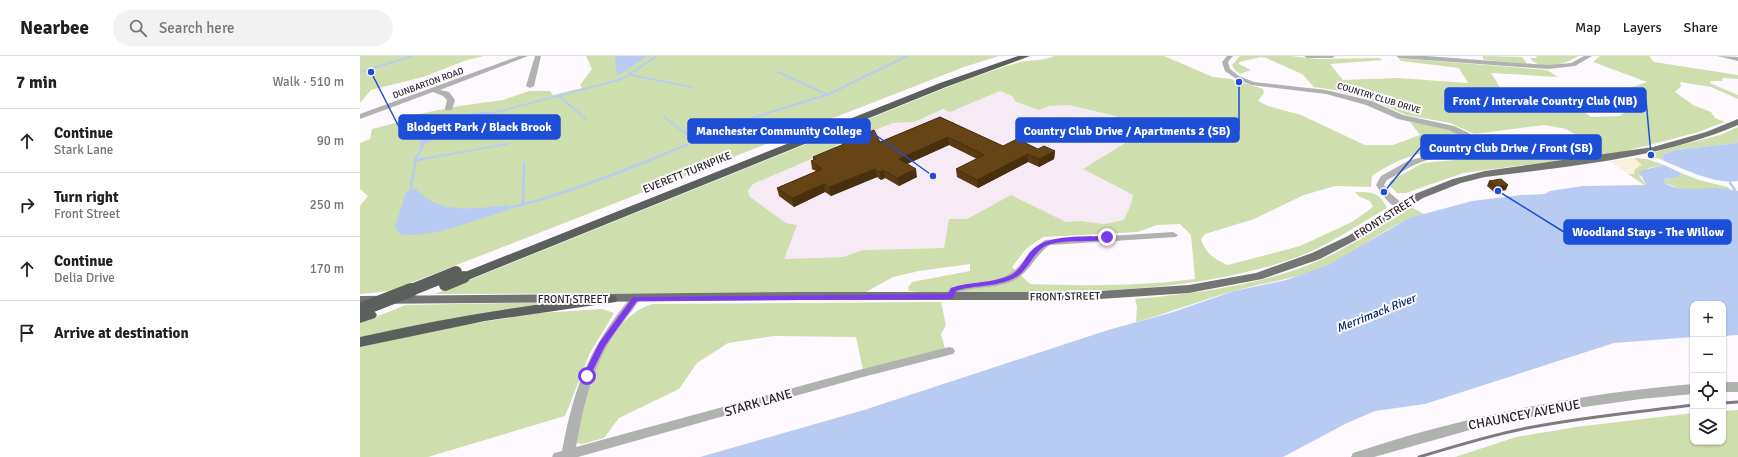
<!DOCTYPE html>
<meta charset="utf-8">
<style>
:root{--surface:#fff;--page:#f2f2f2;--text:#202124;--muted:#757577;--line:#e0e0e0}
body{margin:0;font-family:Signika,sans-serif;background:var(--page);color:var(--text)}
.controls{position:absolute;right:12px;bottom:12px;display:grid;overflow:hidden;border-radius:8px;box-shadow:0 1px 3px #0004}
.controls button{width:36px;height:36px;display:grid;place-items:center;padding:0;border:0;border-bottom:1px solid var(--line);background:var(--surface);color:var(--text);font:20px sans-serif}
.stop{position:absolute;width:12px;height:12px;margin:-9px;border:3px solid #7c3aed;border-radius:50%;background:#fff}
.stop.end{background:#7c3aed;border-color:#fff;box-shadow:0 1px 4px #0008}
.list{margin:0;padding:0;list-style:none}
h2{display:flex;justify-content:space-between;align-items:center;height:52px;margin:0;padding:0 16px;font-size:17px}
h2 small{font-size:13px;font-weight:400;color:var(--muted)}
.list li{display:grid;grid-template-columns:26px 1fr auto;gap:12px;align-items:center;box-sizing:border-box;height:64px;padding:0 16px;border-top:1px solid var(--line)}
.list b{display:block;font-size:15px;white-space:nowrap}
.list p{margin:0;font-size:13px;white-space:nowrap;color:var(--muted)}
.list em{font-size:13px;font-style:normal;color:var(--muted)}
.icon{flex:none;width:22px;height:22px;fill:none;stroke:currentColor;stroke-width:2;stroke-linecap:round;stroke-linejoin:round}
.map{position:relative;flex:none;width:1378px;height:401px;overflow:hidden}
header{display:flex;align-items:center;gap:24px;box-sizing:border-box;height:56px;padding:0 20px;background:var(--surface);border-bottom:1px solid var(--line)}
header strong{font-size:19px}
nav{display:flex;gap:22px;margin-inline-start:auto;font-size:14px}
.search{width:280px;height:36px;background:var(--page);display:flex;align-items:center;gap:10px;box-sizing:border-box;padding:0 14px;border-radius:22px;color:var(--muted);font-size:15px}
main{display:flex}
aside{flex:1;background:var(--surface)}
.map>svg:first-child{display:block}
</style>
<header>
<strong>Nearbee</strong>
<div class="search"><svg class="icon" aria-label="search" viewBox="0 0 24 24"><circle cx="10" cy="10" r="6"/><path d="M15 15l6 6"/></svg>Search here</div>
<nav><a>Map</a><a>Layers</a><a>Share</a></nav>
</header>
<main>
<aside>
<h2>7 min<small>Walk · 510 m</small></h2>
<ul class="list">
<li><svg class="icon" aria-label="ahead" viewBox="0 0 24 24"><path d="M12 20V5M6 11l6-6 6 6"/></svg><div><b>Continue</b><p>Stark Lane</p></div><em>90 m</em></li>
<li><svg class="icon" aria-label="right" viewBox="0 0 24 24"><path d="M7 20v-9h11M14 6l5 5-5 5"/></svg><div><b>Turn right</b><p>Front Street</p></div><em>250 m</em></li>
<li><svg class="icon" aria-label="ahead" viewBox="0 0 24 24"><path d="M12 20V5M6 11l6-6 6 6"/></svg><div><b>Continue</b><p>Delia Drive</p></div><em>170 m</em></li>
<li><svg class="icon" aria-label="arrive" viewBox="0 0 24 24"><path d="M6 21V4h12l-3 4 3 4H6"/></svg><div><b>Arrive at destination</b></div></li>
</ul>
</aside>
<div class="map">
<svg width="1378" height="401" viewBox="0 0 1378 401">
<rect width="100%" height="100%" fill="#fef9fe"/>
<polygon fill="#faf0db" points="1274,102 1282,109 1275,118 1268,118 1250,105"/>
<polygon fill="#f6ebf5" points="640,35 652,40 656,46 679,54 689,50 709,49 755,60 773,74 773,82 723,113 773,139 771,148 765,164 744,168 721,165 706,167 651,139 607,163 589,163 585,192 503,194 483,201 423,203 437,169 426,167 389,141 388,135 393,128 472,94 477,89 533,67 554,66 583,53"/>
<g fill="#cfdead" fill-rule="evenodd">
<polygon points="0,0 124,0 107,4 63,21 11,34 0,47"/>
<polygon points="226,0 639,0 604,11 30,235 0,238 0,150 8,140 0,133 0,87 10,83 12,73 47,64 54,59 99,50 143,44 169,35 190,35 193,39 222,32 220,29 232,13"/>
<path d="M694 0H804L853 21 871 23 903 33 904 37 898 45 908 50 941 59 1005 89H1033L1060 79 1050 66C1068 69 1099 69 1107 89 1096 101 1074 94 1059 98 1042 102 1026 110 1012 120L1011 131 975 130 944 139 894 163 845 178 841 183C845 196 854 204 868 209L940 190 992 166 1013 151 1010 145 1000 141 995 136C1011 136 1020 136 1027 152 999 168 971 188 940 200 856 231 767 235 678 236 635 237 591 239 549 235L548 232 552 226 610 215V208L559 215 533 221 506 236 75 238 603 25C621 19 639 12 657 7 670 3 682 6 694 0ZM640 35 652 40 656 46 679 54 689 50 709 49 755 60 773 74V82L723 113 773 139 771 148 764 164 744 168 721 165 706 166 651 139 607 163H589L584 192 503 194 483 201 424 203 437 169 426 167 390 141 388 135 393 128 472 94 477 89 533 67 554 66 583 53 590 56ZM820 168 831 179 835 223C782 230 723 230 670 228L652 211 666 193 683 181 778 176 797 169Z"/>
<polygon points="880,0 931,0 957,3 1019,2 1023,4 970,8 983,24 1038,22 1108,27 1099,12 1041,5 1038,2 1187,14 1198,21 1131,17 1143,36 1202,40 1231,61 1259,60 1265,56 1265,50 1248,39 1287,26 1233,6 1240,0 1289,0 1294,6 1378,19 1378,23 1363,22 1362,25 1351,25 1350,27 1378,39 1378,43 1351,31 1320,26 1321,30 1315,36 1333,49 1351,56 1355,62 1365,66 1335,77 1258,97 1103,117 1046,137 1037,137 1029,129 1030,125 1063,107 1115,102 1122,96 1132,98 1220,87 1218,80 1206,73 1184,69 1114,78 1090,67 1046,59 1017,46 975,34 954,31 942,18 906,2 901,1 879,6 879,8 891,14 880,18 875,14 872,9"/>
<polygon points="1123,0 1162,1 1166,6 1166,8 1126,4 1123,3"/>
<path d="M1176 0H1218C1206 8 1180 16 1170 2H1177Z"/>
<polygon points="1378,71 1378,87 1315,94 1302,99 1304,105 1287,98 1360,79"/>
<polygon points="1274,102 1287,103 1304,109 1288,112 1280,121 1286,129 1284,129 1268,118 1274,118 1275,113 1282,109"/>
<path d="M1321 117 1339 124 1368 131 1370 134 1321 133 1302 126C1308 121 1316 123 1321 117Z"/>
<path d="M1051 151 1064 158C1029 167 1001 194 968 209 938 223 905 226 874 235 841 244 809 257 776 266L777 251 775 243C841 237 913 228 973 198 1000 184 1026 167 1051 151Z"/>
<polygon points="197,246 0,283 0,267 46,249"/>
<path d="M581 246 586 269 581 278 585 293 503 314 496 281 414 280 368 287 337 307 319 333 259 362 244 382 222 388 216 387C226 342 242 262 293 248Z"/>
<polygon points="242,253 254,257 230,297 205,360 68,401 0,401 0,291 85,272 180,257"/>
<polygon points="1378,354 1378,401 1095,401 1156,381 1216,371 1333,357 1333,386 1363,386 1363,355"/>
</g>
<g fill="#b8ccf3">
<polygon points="255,0 288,0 257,20"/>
<path d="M129 55 127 59C114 63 100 66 88 72 78 78 70 88 59 90 61 85 62 77 66 73 77 60 112 58 129 55Z"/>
<path d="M1378 87V125C1356 129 1324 113 1304 105L1302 99 1315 94Z"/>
<path d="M1304 109 1321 117 1318 121 1306 123 1303 126C1319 137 1340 131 1359 132 1365 132 1372 134 1378 135V279L1363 280V248H1333V281L1254 287 1065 348 1015 355 987 367 923 401H340L504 354 748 274 810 257 874 235 926 224 968 209 1049 162 1112 145 1161 139 1185 138 1190 135 1223 130 1286 129 1279 115Z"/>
<path d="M56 133C81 160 116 152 149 149L148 154C119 163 71 182 41 179L35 171 46 136Z"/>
</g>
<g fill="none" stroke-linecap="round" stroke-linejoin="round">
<g stroke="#b8ccf3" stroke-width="2">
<polyline points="0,16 52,0"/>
<polyline points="418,16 468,39"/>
<polyline points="271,19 331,31"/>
<polyline points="199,40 226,63"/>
<polyline points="125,59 262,23 297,0"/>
<polyline points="304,61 336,85"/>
<polyline points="55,104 63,89"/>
<polyline points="57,104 147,88"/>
<polyline points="290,104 392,62 469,38 547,0"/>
</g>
<g stroke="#b8ccf3" stroke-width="2.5">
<polyline points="55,104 63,103"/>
<polyline points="1370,127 1375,134"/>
<polyline points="50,137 56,103"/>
<polyline points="163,149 164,107"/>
<path d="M146 153C199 140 242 123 293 103"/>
</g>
<g fill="#b0b2b0" fill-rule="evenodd">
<polygon points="159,0 168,0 80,34 89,36 95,44 92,54 86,54 85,52 87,44 83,40 73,36 0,63 0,58"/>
<polygon points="175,0 181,0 174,30 170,32 166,30"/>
<path d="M867 0H873L868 6 870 13 879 20 894 26 966 34 1012 45 1043 59 1094 70 1109 77 1115 84 1117 90 1114 97 1102 100 1067 104 1054 109 1027 124 1024 129 1030 137 1045 150 1040 153C1029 150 1022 138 1016 129L1021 120 1048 105 1066 100 1108 93 1109 90 1107 85 1103 81 1089 74 1038 63 1006 49 966 38 891 29 875 22 865 15 862 6Z"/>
<polygon points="944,0 975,0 972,2 947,2"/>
<polygon points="1036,0 1066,0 1188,9 1211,7 1224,0 1232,0 1215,10 1188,13 1039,2"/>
<polygon points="1357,0 1378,1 1378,5"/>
<path d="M813 176 818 179 816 181 690 189C677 197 671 213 658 222 640 233 617 230 598 236L594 242 590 243 585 240 590 232C610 226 634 228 651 217 664 208 671 193 685 184Z"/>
<path d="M275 240 280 243C271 257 260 269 251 283 231 316 223 353 216 391L499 314 589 291 593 292 595 295 593 298 589 299 499 322 218 401H192L194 397 202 395C215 328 228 294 271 241Z"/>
<rect x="1363" y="326" width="15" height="10"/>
<path d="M1333 328V338L1281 343 1203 354 1110 374 1014 401H991L993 397C1103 360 1218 338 1333 328Z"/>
</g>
<path fill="#727572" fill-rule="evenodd" d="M1378 63V69C1298 103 1211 110 1125 121L1101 127 1063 142 996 184 960 203 902 223 829 237 725 244H441L0 248V240L441 236H725L829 229 896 217 952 197 988 180 1055 138 1093 123 1125 115 1293 91 1346 76Z"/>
<g fill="#5c605c" fill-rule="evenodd">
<polygon points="658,0 670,0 586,31 108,224 104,225 98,221 100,218 580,27"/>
<path d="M251 239 256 240 257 243 256 246 125 265 0 291V281C83 262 167 249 251 239Z"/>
<polygon points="10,255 15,256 17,259 15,262 0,267 0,258"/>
</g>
<g stroke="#7f7c7f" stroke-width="3">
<polyline points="1363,347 1378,346"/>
<path d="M1059 401C1095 390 1131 379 1167 372 1222 361 1278 356 1333 349"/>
</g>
<g stroke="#5c605c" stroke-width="12">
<polyline points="85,229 104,221"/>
<polyline points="49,235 96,216"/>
</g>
<polyline stroke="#5c605c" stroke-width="14" points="0,254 51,234"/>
</g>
<g fill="#593a13">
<polygon points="580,61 643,90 695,95 694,103 679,111 668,106 618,132 597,121 596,113 617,103 589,89 547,108 557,121 539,130 525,122 521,124 517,121 471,140 465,136 434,151 419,140 417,132 456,115 452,113 451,105 453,104 453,101 483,89 482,87 520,86"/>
<polygon points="1129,125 1146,134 1134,136 1127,130"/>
</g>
<g fill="#48300f">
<polygon points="588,81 589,89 540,111 539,103"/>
<polygon points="695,95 694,103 679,111 679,103"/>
<polygon points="668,98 668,106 618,132 617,124"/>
<polygon points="515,113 517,121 471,140 469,131"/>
<polygon points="556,113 557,121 539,130 537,122"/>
<polygon points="523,114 525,122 521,124 520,116"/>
<polygon points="464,128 465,136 434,151 432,142"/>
<polygon points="1148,129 1146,134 1134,136 1136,130"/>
</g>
<g fill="#674416" stroke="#48300f">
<polygon points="580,61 643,90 657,83 678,93 684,90 695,95 679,103 668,98 617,124 596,113 624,99 588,81 539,103 556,113 537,122 523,114 520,116 515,113 469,131 464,128 432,142 417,132 462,113 451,105 456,103 453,101 484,88 482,87 514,74 520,86"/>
<polygon points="1141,123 1148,129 1136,130 1129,125"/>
</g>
<path fill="#7c3aed" d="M747 180 750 181 749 183C730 187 709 183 691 188 674 192 670 213 656 221 637 232 616 228 596 235L593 242 590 243 277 245 245 290 229 322H224L223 320 239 287 273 241 588 238 591 232C610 225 632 228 651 219 662 213 664 201 673 193 689 178 726 181 747 180Z"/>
<g text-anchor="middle" stroke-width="4" stroke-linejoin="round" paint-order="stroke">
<g font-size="9" fill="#282628" stroke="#fef9fe">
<text transform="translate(68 27) rotate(-20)" y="3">DUNBARTON ROAD</text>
<text transform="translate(1019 42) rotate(17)" y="3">COUNTRY CLUB DRIVE</text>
</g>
<g font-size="11" fill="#282628" stroke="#fef9fe">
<text transform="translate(327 116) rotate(-22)" y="4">EVERETT TURNPIKE</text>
<text transform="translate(1025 161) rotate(-32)" y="4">FRONT STREET</text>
<text transform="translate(705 240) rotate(-1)" y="4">FRONT STREET</text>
<text x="213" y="247">FRONT STREET</text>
</g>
<g font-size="12" font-style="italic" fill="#09296f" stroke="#fef9fe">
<text transform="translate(1016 257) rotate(-22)" y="4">Merrimack River</text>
</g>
<g font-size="13" fill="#282628" stroke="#fef9fe">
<text transform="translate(398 346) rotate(-16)" y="5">STARK LANE</text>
<text transform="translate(1164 358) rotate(-11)" y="5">CHAUNCEY AVENUE</text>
</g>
</g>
<path fill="none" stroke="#1d4ed8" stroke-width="1.5" d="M1291 99L1286 44M11 16L39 71M879 26L879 74M573 120L510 75M1024 136L1061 91M1138 135L1204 176"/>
<g fill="#1d4ed8" stroke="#fef9fe" stroke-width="1.5">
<circle cx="1291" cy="99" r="4"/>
<circle cx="11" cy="16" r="4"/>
<circle cx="879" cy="26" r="4"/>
<circle cx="573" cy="120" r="4"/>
<circle cx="1024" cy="136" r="4"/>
<circle cx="1138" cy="135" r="4"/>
</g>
<g fill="#1d4ed8" stroke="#1d4ed8" stroke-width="1.5">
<rect x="1085" y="32" width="201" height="24" rx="4"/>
<rect x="39" y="59" width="161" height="24" rx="4"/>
<rect x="656" y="62" width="223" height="24" rx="4"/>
<rect x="328" y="63" width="182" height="24" rx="4"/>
<rect x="1061" y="79" width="180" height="24" rx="4"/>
<rect x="1204" y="164" width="167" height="24" rx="4"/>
</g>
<g font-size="12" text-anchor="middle" font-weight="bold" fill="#fff">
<text x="1185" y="49">Front / Intervale Country Club (NB)</text>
<text x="119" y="75">Blodgett Park / Black Brook</text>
<text x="767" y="79">Country Club Drive / Apartments 2 (SB)</text>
<text x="419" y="79">Manchester Community College</text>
<text x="1151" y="96">Country Club Drive / Front (SB)</text>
<text x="1288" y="180">Woodland Stays - The Willow</text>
</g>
</svg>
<div class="controls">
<button>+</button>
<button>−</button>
<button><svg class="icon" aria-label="locate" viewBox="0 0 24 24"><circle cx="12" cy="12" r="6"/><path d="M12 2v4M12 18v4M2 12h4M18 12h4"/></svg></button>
<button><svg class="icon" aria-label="layers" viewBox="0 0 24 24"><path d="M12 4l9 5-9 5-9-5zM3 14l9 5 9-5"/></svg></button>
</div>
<div class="stop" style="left:227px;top:320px"></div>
<div class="stop end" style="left:747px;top:181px"></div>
</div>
</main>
